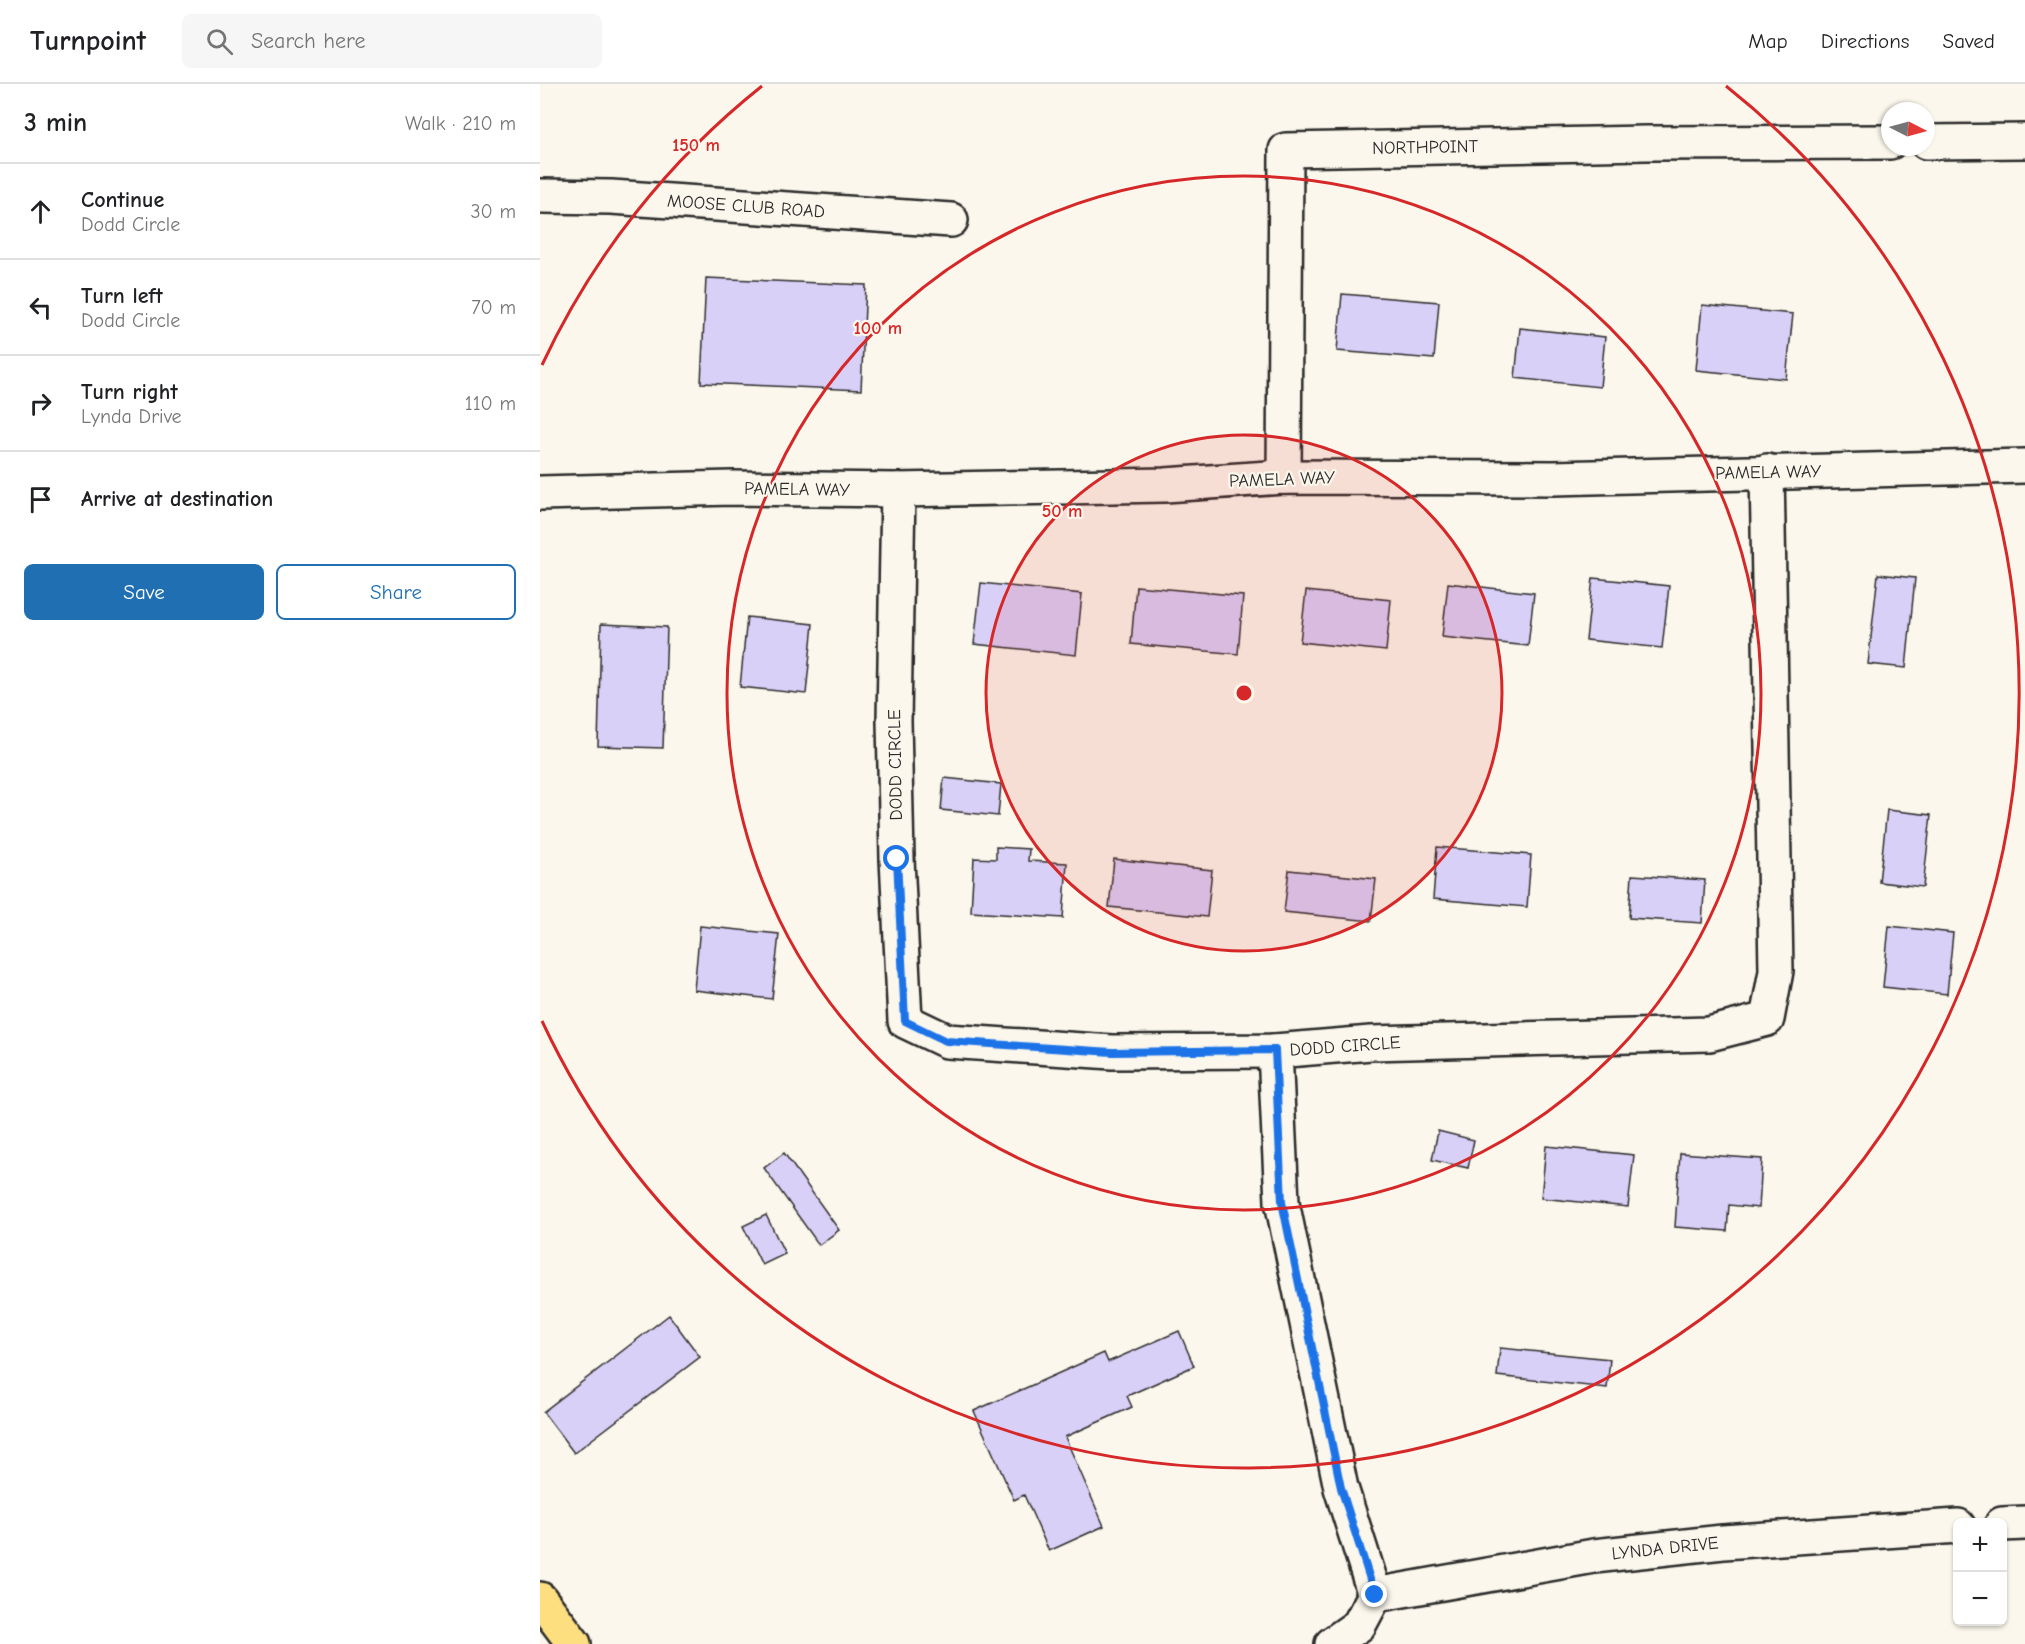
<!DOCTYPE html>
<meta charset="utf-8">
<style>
:root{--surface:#fff;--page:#f6f6f6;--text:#202124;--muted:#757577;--line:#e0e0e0;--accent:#1f6fb2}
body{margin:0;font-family:"Comic Neue",sans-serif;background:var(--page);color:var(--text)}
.controls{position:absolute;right:18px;bottom:18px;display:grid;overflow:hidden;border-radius:9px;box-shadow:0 2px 4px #0004}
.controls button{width:54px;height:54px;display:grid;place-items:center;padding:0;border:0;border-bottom:2px solid var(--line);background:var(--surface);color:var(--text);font:30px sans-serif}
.compass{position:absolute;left:1341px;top:18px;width:54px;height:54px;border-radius:50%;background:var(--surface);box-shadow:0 2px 4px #0004;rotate:96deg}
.stop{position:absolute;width:18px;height:18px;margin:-14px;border:4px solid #1a73e8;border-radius:50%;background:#fff}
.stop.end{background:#1a73e8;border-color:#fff;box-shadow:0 2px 6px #0008}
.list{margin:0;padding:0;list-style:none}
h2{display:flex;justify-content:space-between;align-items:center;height:78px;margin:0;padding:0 24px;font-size:26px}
h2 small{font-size:20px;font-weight:400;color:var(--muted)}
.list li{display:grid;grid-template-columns:39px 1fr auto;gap:18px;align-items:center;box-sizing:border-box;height:96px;padding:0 24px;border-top:2px solid var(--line)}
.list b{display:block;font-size:22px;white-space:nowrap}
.list p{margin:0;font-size:20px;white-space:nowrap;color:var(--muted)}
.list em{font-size:20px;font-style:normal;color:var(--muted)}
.actions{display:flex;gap:12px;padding:18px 24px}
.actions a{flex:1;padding:14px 0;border:2px solid var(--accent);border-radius:9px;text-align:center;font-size:21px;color:var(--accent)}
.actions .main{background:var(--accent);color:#fff}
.icon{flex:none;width:33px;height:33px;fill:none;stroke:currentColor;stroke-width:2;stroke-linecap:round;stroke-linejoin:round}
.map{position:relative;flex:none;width:1485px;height:1560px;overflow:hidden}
header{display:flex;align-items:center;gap:36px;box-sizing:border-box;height:84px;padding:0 30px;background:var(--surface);border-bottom:2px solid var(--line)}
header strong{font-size:28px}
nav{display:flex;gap:33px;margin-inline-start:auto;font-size:21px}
.search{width:420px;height:54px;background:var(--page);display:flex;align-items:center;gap:15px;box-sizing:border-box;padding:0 21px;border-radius:9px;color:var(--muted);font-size:22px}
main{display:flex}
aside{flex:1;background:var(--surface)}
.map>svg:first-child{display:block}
</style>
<header>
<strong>Turnpoint</strong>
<div class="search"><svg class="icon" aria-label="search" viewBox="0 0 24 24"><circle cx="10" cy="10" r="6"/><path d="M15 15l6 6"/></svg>Search here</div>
<nav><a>Map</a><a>Directions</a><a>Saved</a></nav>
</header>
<main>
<aside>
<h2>3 min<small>Walk · 210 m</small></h2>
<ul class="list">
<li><svg class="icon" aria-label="ahead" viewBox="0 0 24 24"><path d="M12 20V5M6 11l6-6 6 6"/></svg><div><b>Continue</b><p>Dodd Circle</p></div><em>30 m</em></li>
<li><svg class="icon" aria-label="left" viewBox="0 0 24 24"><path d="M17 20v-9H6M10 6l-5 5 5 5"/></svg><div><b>Turn left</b><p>Dodd Circle</p></div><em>70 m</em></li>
<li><svg class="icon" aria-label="right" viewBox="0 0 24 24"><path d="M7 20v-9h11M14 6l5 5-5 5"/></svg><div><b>Turn right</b><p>Lynda Drive</p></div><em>110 m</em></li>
<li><svg class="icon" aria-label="arrive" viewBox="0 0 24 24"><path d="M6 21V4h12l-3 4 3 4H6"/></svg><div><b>Arrive at destination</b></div></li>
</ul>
<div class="actions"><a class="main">Save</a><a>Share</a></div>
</aside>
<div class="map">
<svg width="1485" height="1560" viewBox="0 0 1485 1560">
<rect width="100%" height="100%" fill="#fbf7ec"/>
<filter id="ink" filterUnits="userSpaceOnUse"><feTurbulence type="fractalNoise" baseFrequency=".0167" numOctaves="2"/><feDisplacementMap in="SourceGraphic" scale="12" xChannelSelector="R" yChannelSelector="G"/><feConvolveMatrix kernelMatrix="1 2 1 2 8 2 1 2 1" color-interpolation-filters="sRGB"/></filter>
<g filter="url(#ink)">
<g fill="#d9d0f8" stroke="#2b2b2b" stroke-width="1.5">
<polygon points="166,194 326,201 321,306 161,299"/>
<polygon points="802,210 899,218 894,275 797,267"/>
<polygon points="1162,221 1253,230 1246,295 1156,286"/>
<polygon points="980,244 1065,253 1060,303 975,294"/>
<polygon points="1338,490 1375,494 1366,584 1328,580"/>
<polygon points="1053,494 1129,502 1122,564 1046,556"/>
<polygon points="441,499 542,510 536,571 434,560"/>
<polygon points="908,499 994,509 988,562 902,553"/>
<polygon points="596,502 703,512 698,570 591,560"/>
<polygon points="766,507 851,516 846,567 760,558"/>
<polygon points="207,533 273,540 266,610 200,603"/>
<polygon points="61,540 127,543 123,664 58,662"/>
<polygon points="404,694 461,700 458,732 401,726"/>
<polygon points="1347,726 1391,731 1383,803 1339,798"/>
<polygon points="456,763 489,765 488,777 527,779 523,834 431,828 434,774 456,775"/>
<polygon points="897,763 991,771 987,823 893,815"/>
<polygon points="574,775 672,786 667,833 569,823"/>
<polygon points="749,786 836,795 831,837 744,828"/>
<polygon points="1092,791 1165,796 1162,839 1089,834"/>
<polygon points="160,842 239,850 232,915 154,906"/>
<polygon points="1349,842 1413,849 1407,910 1343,903"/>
<polygon points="898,1047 934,1056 928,1084 892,1076"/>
<polygon points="1006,1062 1094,1071 1088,1123 1001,1114"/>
<polygon points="244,1069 299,1146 279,1161 224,1084"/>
<polygon points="1140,1069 1222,1075 1219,1124 1189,1121 1187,1147 1135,1143"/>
<polygon points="226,1131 245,1170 222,1181 203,1142"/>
<polygon points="129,1231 160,1273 34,1369 3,1328"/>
<polygon points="639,1247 654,1282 587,1312 592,1323 525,1353 564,1442 509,1467 484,1411 474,1416 434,1327 564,1269 568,1278"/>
<polygon points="960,1264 1070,1275 1067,1304 957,1292"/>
</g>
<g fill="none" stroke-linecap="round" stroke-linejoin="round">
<defs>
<g id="street">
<polyline points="1386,58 1485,57"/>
<polyline points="0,112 71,113 411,136"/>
<polyline points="744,393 746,66 1106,59 1350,58"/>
<polyline points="358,406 354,637 357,775 365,937 407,957 572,968 735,967 831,959 1169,950 1227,935 1236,887 1227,387"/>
<polyline points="0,409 192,404 358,406 625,401 744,393 1013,394 1485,382"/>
<polyline points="735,967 742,1118 801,1404 835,1511"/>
<polyline points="1462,1440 1485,1439"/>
<polyline points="792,1560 819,1541 835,1511 1054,1472 1183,1458 1418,1442"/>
</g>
<polyline id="highway" points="0,1515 34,1560"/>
</defs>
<use href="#street" stroke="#2b2b2b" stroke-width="38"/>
<use href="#highway" stroke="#2b2b2b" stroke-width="38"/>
<use href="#street" stroke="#fbf7ec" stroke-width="33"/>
<use href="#highway" stroke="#fedf80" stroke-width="33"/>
</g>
</g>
<g fill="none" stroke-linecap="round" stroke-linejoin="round" filter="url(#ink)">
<polyline stroke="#1a73e8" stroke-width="8" points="357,775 365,937 406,957 572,968 735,966 742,1118 801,1404 835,1511"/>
</g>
<circle cx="704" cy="609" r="258" fill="#d62828" fill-opacity=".12"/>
<g fill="none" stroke="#d62828" stroke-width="3">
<circle cx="704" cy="609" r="258"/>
<circle cx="704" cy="609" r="517"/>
<path d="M2 281A775 775 0 0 1 222 2M1186 2A775 775 0 1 1 2 937"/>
</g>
<g text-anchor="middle" stroke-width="4.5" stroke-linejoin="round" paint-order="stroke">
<g font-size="18" fill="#2b2b2b" stroke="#fbf7ec">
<text transform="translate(885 63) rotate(-1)" y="6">NORTHPOINT</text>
<text transform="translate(206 122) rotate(4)" y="6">MOOSE CLUB ROAD</text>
<text transform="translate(1228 388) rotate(-1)" y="6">PAMELA WAY</text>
<text transform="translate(742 395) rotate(-2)" y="6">PAMELA WAY</text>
<text transform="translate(257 405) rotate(1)" y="6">PAMELA WAY</text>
<text transform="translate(355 681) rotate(-91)" y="6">DODD CIRCLE</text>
<text transform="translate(805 962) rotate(-4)" y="6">DODD CIRCLE</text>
<text transform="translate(1125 1464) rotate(-6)" y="6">LYNDA DRIVE</text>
</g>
</g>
<circle cx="704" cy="609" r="9" fill="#d62828" stroke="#fbf7ec" stroke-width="3"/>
<g font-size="18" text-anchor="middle" font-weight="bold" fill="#d62828" stroke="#fbf7ec" stroke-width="4.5" stroke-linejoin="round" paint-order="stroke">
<text x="156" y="67">150 m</text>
<text x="338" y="250">100 m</text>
<text x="522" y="433">50 m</text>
</g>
</svg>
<div class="controls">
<button>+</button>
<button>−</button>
</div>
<svg class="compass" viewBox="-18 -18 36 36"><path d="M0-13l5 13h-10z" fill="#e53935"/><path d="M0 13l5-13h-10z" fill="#757577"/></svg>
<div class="stop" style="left:357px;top:775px"></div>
<div class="stop end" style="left:835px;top:1511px"></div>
</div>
</main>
